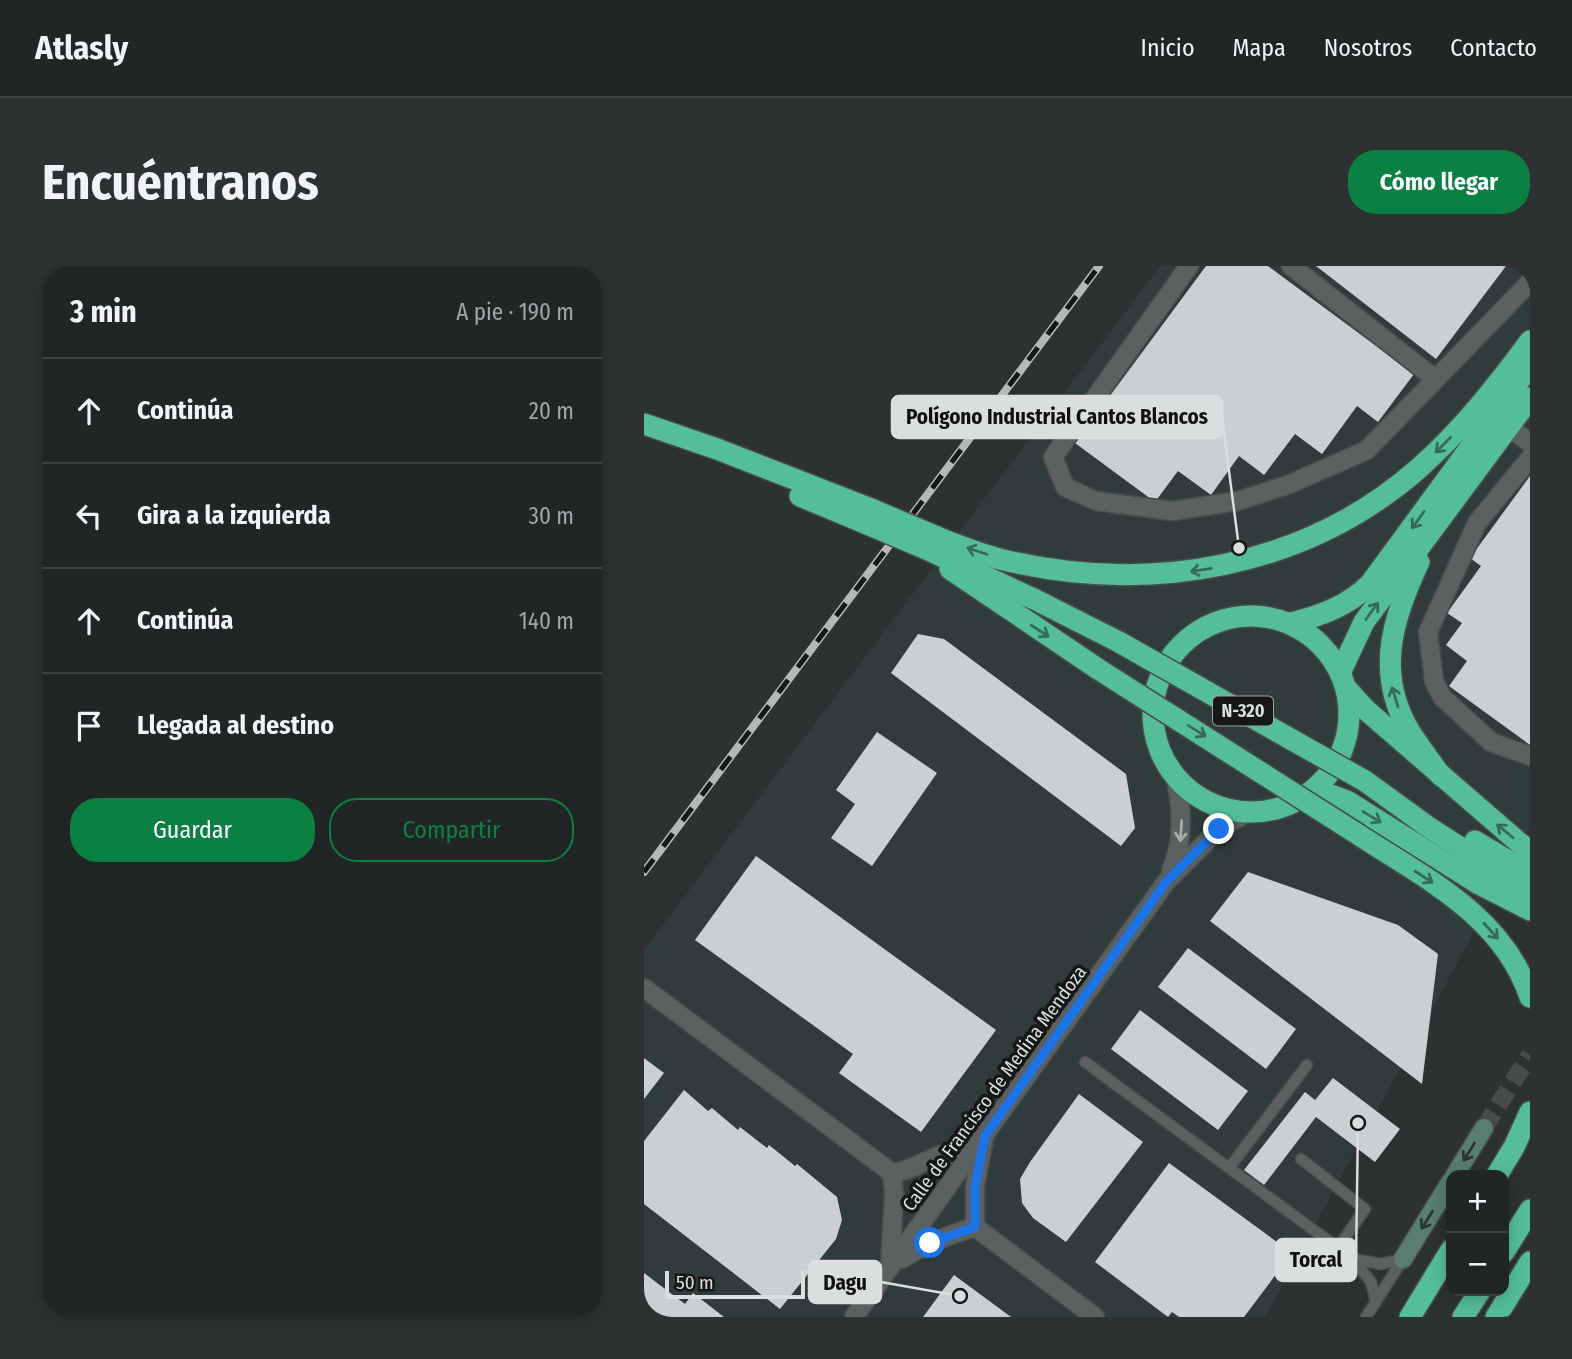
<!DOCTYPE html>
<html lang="es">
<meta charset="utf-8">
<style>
:root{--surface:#212525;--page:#2d3132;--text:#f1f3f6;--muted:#a2a5a7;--line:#3e4242;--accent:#0b8043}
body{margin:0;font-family:"Fira Sans Condensed",sans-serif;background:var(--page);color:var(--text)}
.controls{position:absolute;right:21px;bottom:21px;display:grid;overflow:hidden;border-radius:14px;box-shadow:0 4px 18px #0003}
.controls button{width:63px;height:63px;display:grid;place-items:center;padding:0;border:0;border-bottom:2px solid var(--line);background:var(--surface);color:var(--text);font:35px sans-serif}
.scale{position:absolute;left:21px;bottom:18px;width:140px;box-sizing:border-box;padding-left:7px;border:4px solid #dbdede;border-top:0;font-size:19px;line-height:24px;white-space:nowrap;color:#dbdede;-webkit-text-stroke:5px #161818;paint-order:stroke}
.stop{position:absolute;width:21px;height:21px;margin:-16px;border:5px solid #1a73e8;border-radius:50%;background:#fff}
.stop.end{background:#1a73e8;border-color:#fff;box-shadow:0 2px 7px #0008}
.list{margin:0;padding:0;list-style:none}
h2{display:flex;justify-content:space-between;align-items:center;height:91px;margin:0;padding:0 28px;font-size:30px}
h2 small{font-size:23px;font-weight:400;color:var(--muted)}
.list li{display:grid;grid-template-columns:46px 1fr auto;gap:21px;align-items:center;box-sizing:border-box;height:105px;padding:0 28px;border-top:2px solid var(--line)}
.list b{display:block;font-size:26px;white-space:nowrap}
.list em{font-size:23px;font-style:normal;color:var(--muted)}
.actions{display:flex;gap:14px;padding:21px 28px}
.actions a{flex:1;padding:16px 0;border:2px solid var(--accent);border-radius:28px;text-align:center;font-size:24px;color:var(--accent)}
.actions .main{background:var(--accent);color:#fff}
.icon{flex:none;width:38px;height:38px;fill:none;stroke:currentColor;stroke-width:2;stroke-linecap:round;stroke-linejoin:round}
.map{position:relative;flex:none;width:886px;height:1051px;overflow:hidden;border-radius:28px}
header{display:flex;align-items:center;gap:42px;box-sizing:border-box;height:98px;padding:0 35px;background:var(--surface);border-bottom:2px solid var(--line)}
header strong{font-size:33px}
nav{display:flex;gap:38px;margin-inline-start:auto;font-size:24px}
.intro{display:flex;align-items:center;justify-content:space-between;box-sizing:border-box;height:168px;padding:0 42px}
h1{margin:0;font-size:49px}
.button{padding:18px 32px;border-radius:28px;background:var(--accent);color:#fff;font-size:24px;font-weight:700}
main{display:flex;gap:42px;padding:0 42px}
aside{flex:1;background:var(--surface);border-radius:28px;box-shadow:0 4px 18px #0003}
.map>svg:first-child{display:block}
</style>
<header>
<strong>Atlasly</strong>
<nav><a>Inicio</a><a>Mapa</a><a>Nosotros</a><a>Contacto</a></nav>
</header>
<div class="intro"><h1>Encuéntranos</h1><a class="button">Cómo llegar</a></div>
<main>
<aside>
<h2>3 min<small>A pie · 190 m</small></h2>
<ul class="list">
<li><svg class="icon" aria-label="ahead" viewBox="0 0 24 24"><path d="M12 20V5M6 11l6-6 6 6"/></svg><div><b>Continúa</b></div><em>20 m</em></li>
<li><svg class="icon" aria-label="left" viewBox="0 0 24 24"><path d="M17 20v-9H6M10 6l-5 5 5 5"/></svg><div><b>Gira a la izquierda</b></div><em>30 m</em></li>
<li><svg class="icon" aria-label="ahead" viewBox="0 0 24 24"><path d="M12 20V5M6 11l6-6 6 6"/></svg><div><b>Continúa</b></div><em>140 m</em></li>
<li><svg class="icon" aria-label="arrive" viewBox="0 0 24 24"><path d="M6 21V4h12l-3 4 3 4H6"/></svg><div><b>Llegada al destino</b></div></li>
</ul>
<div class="actions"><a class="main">Guardar</a><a>Compartir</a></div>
</aside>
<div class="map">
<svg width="886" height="1051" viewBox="0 0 886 1051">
<rect width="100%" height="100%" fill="#2c3131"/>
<polygon fill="#303c3b" points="516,0 886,0 886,563 621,1051 0,1051 0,684"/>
<g fill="#cad0d2">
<polygon points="562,0 624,0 770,108 734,156 713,140 678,188 651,168 620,209 595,190 567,229 534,205 511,236 431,177"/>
<polygon points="672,0 862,0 792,93"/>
<polygon points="886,210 886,479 805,420 823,395 802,379 818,357 803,347 837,300 826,292"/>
<polygon points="274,368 300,373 482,508 491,562 477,580 247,407"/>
<polygon points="233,466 293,507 228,600 187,572 211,538 192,524"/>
<polygon points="112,590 352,764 277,866 195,807 209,788 51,674"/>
<polygon points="604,606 754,659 794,688 778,818 566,655"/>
<polygon points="544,682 652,763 622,803 514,721"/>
<polygon points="496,744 604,825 574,864 467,783"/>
<polygon points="0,792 20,807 0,833"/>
<polygon points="689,812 756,863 731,896 672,851 620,919 600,904 661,826 671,834"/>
<polygon points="40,824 64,845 68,842 94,864 96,861 123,882 125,879 151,900 153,898 193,931 198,954 192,973 136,1043 0,938 0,875"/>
<polygon points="435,828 499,876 422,976 389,952 378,937 376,913 386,896"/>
<polygon points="525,897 648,987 600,1051 535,1051 528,1046 524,1051 451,996"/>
<polygon points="0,1007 41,1038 49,1027 80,1051 0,1051"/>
<polygon points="310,1009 367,1051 279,1051"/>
</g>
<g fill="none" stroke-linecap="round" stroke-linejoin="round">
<polyline stroke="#464b4b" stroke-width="18" stroke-dasharray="18 9" stroke-linecap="butt" points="840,862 886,789"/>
<defs>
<g id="lane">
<polyline points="441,796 709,993 727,1016 732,1036"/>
<polyline points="657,893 721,943 694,982"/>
<polyline points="585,902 663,799"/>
<polyline points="709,993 737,998 759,993"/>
<polyline points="722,1051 759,993"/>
</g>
<g id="street">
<polyline points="545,0 409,191 421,221 452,235 528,245 594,235 646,218 723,184 886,16"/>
<polyline points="647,0 790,112"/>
<polyline points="865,161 886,177"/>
<polyline points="886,192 833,257 784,366 790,415 798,431 847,476 886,490"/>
<path d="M527 605C540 574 538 545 532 512"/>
<polyline points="0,722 248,907 262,904 341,870"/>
<polyline points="331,961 451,1051"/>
<path d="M258 993C281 978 304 969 331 961V920L339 878"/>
<polyline points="246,1001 250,929 248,907"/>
<polyline points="210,1051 522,616 575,563 602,547"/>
</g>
<g id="secondary">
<polyline points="811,909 840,862"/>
<polyline points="759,993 807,915"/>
</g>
<g id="highway">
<polyline points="0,158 73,183 227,243"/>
<polyline points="156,230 216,255"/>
<path d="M293 271C316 280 340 290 364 295 507 328 661 302 774 203 817 165 852 121 886 75"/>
<polyline points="280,282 392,334 475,376"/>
<path d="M775 296C748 353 731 408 766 466 776 481 787 496 797 510"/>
<polyline points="306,303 454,403"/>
<circle cx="607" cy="448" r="98"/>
<path d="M647 357C676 350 704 340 726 318L886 100"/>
<polyline points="697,405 720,356 886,132"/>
<polyline points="703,423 722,444 886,586"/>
<polyline points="721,515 783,560 886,627"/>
<polyline points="665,528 687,529 703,535 835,618 886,644"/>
<path d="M715 569C782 613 859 650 886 731"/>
<polyline points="831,575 886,608"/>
<polyline points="853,909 870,881 886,846"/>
<polyline points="860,986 886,944"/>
<polyline points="766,1051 807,984"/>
<polyline points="819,1051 836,1025"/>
<polyline points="852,1051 886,996"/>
</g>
</defs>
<use href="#lane" stroke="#484c4b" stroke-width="13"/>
<use href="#street" stroke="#484c4b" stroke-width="21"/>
<use href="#secondary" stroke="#484c4b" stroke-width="21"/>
<use href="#highway" stroke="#484c4b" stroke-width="24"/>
<use href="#lane" stroke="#5b6161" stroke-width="10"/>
<use href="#street" stroke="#5b6161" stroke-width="18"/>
<use href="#secondary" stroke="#597d72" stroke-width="18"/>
<use href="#highway" stroke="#54be99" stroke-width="21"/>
<defs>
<polyline id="rail" points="0,606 455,0"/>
</defs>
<use href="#rail" stroke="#b5b8b8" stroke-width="8"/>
<use href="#rail" stroke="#161818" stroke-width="5" stroke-dasharray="16" stroke-linecap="butt"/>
<defs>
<g id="highway-bridge">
<polyline points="227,243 293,271"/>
<polyline points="216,255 280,282"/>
<polyline points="475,376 721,515"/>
<polyline points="454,403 715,569"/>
</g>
</defs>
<use href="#highway-bridge" stroke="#484c4b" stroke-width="24" stroke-linecap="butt"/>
<use href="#highway-bridge" stroke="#54be99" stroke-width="21"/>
</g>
<defs><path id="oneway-shaft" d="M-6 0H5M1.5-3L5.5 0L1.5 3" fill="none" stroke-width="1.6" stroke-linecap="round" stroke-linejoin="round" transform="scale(1.75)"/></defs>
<g stroke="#356b58">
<use href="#oneway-shaft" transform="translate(799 179) rotate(135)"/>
<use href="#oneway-shaft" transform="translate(774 254) rotate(126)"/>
<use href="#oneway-shaft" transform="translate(333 285) rotate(-162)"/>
<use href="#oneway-shaft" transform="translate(557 304) rotate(171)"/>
<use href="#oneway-shaft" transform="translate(728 345) rotate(-54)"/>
<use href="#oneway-shaft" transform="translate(396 365) rotate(33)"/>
<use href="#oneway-shaft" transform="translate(751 431) rotate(-107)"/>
<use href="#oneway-shaft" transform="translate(553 465) rotate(32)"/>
<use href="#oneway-shaft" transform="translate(728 551) rotate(31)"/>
<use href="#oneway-shaft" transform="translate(861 565) rotate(-140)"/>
<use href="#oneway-shaft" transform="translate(780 611) rotate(33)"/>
<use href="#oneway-shaft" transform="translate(847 665) rotate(48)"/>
</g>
<use stroke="#a8acac" href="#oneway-shaft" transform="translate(537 565) rotate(94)"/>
<g stroke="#2a3633">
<use href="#oneway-shaft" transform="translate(825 886) rotate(122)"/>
<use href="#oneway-shaft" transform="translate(783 954) rotate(122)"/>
</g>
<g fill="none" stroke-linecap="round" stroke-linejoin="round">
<polyline stroke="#1a73e8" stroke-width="9" points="286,977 331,961 331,920 341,870 522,616 575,563"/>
</g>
<g text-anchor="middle" stroke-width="7" stroke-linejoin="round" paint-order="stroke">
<rect fill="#161818" stroke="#a0a3a3" stroke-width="2" x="569" y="430.5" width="60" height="29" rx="5"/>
<g font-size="18" font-weight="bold" fill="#dbdede">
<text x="599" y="451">N-320</text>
</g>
<g font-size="19" fill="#dbdede" stroke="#161818">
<text transform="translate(350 822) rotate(-54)" y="7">Calle de Francisco de Medina Mendoza</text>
</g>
</g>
<path fill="none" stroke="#dbdede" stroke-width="2.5" d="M595 282L578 151M714 857L712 994M316 1030L237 1016"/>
<g fill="#dbdede" stroke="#161818" stroke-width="2.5">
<circle cx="595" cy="282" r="7"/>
<circle cx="714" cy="857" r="7"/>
<circle cx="316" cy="1030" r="7"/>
</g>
<g fill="#dbdede" stroke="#dbdede" stroke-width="2.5">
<rect x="248" y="130" width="330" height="42" rx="7"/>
<rect x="632" y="973" width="80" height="42" rx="7"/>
<rect x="165" y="995" width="72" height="42" rx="7"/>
</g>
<g font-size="21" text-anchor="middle" font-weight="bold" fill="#111">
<text x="413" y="158">Polígono Industrial Cantos Blancos</text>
<text x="672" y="1001">Torcal</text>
<text x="201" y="1024">Dagu</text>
</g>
</svg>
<div class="controls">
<button>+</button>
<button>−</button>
</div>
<div class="scale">50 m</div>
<div class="stop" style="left:286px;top:977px"></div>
<div class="stop end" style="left:575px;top:563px"></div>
</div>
</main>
